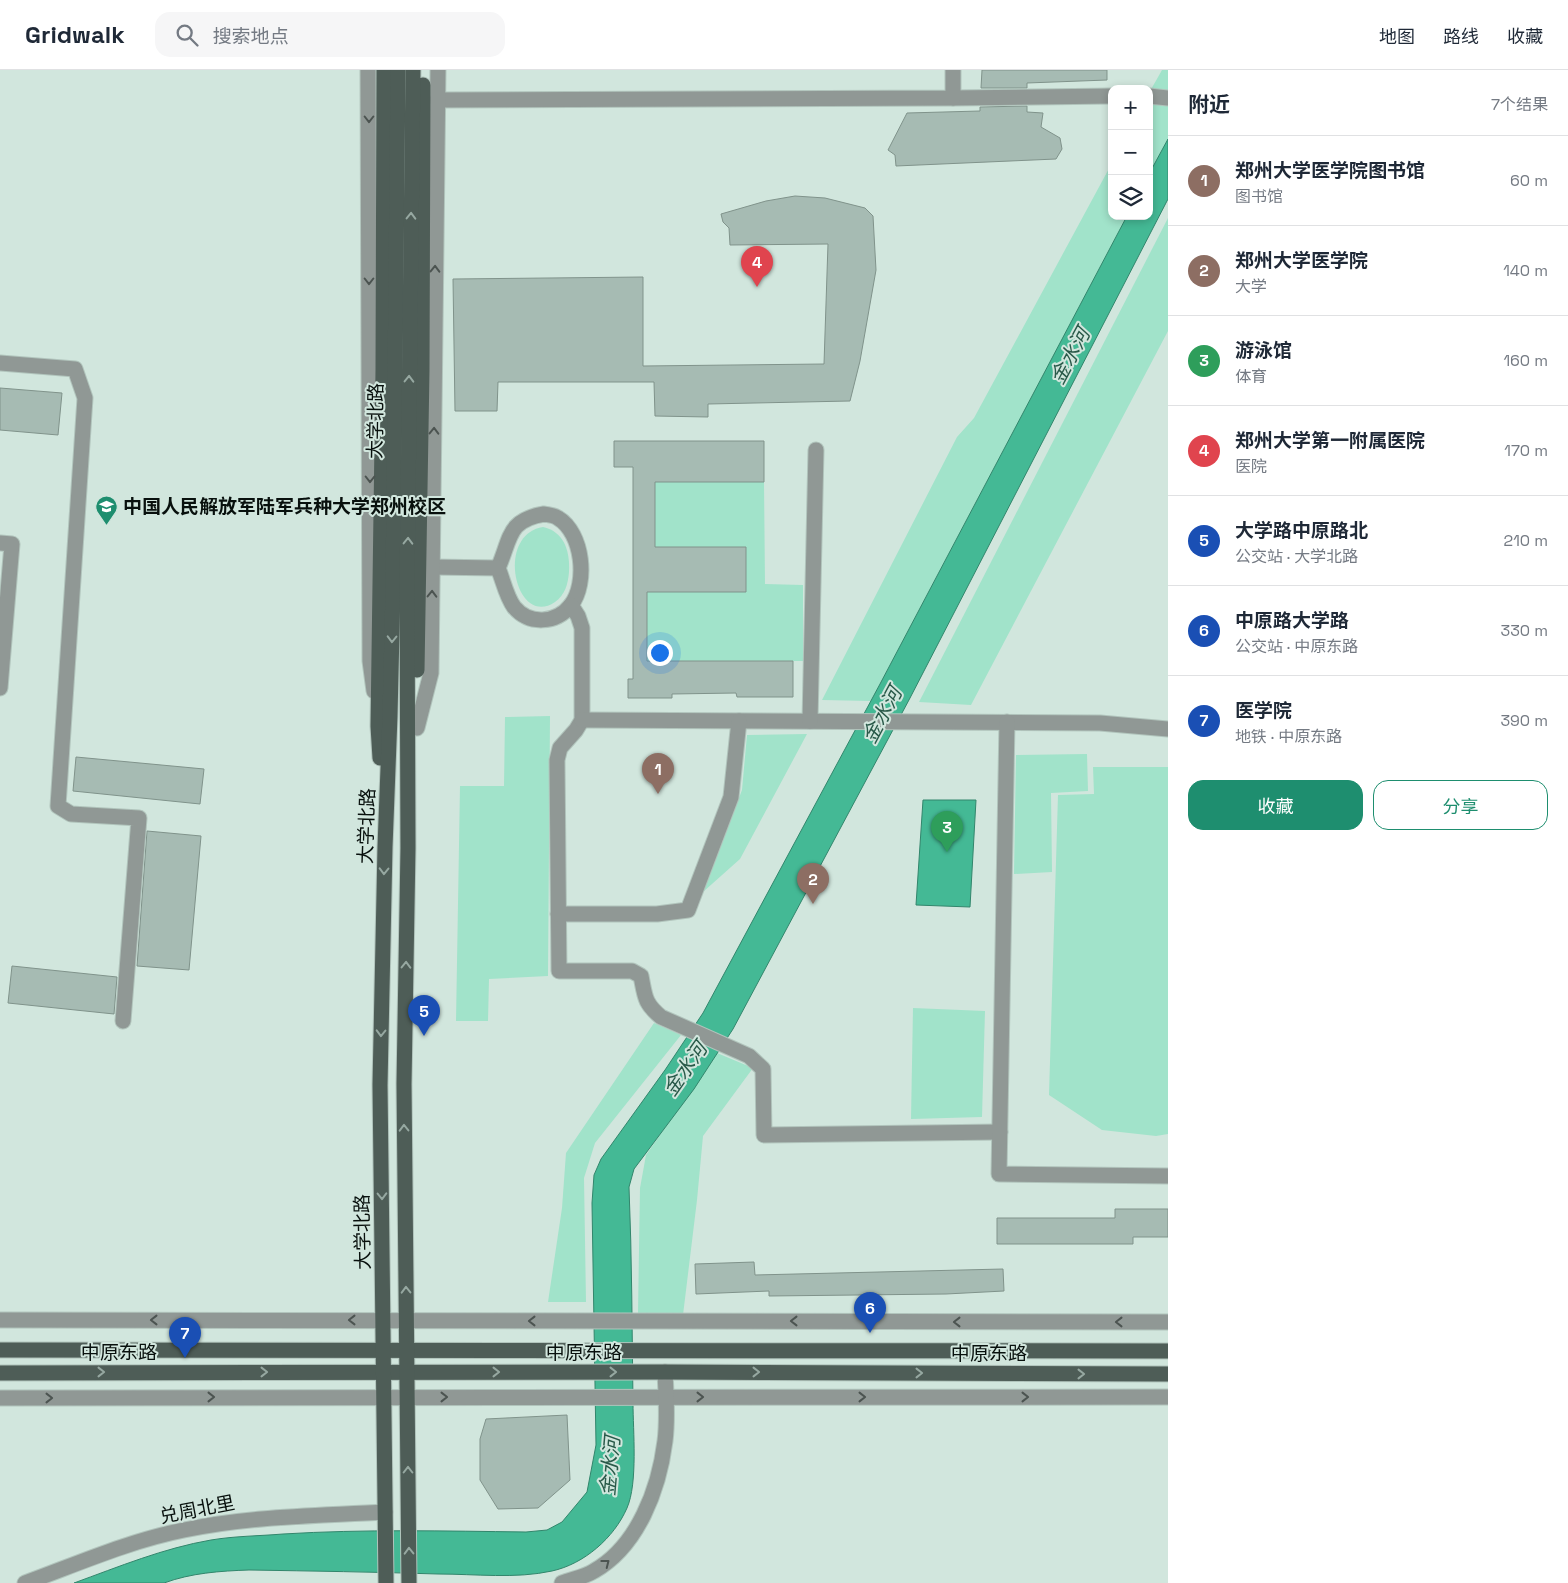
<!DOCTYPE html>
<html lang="zh">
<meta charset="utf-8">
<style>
:root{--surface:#fff;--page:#f6f6f7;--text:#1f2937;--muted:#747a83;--line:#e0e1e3;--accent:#1e8e6f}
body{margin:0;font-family:"Space Grotesk","Noto Sans SC",sans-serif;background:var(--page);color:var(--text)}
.controls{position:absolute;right:15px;top:15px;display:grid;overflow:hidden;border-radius:10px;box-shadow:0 2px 8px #0003}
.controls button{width:45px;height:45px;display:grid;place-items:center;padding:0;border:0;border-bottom:1px solid var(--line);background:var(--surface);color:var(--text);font:25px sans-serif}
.you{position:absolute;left:659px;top:582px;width:18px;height:18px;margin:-12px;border:4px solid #fff;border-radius:50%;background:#1a73e8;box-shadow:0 0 0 8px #1a73e833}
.badge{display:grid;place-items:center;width:32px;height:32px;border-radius:50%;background:var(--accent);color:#fff;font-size:16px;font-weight:700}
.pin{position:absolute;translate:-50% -41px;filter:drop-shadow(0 1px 2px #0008)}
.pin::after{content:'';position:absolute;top:26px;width:18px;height:15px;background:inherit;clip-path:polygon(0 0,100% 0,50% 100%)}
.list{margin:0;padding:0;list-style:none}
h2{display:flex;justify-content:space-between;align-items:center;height:65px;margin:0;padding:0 20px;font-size:21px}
h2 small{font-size:16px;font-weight:400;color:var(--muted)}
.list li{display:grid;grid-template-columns:32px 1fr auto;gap:15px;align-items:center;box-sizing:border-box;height:90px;padding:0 20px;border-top:1px solid var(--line)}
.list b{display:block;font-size:19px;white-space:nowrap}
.list p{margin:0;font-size:16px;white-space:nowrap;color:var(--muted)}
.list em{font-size:16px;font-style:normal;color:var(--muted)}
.actions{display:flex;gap:10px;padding:15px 20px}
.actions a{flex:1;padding:11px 0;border:1px solid var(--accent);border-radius:15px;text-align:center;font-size:18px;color:var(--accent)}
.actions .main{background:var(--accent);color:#fff}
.icon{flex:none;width:28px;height:28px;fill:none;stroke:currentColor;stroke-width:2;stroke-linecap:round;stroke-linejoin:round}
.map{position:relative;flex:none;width:1168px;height:1513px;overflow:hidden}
header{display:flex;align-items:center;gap:30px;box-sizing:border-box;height:70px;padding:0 25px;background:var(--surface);border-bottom:1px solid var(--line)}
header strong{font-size:24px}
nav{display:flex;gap:28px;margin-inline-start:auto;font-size:18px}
.search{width:350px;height:45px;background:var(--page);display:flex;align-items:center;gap:12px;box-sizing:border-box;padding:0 18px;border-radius:15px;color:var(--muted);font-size:19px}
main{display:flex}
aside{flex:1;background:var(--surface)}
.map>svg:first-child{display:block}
</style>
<header>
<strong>Gridwalk</strong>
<div class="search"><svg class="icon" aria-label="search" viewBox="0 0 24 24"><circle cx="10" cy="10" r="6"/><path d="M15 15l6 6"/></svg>搜索地点</div>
<nav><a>地图</a><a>路线</a><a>收藏</a></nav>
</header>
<main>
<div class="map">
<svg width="1168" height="1513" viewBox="0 0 1168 1513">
<rect width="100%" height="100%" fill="#d1e6dd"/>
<g fill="#a1e3ca">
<polygon points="1162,0 1168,0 1168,70 1149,105 1149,23"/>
<polygon points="1112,93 1112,146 1127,146 871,631 822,630 957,367 974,348"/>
<polygon points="1168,148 1168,261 971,635 919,632"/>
<polygon points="655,412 764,412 765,514 803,515 803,591 647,591 647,522 746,522 746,477 655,477"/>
<path d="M543 457C565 462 570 482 569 502 568 514 565 525 555 532 516 559 494 465 543 457Z"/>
<polygon points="550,646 548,906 489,909 488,951 456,951 460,716 504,716 505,647"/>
<polygon points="807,664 740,789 703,822 742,720 747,665"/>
<polygon points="1087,684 1088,721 1051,723 1052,802 1014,804 1016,685"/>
<polygon points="1093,697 1168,697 1168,1064 1156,1066 1102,1060 1049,1025 1058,725 1094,724"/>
<polygon points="913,938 985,941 982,1047 911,1049"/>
<polygon points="654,953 681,965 595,1073 584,1108 586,1232 548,1232 562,1138 566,1083"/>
<polygon points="717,983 753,998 703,1066 697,1130 683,1245 638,1243 640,1118 646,1085"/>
</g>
<g fill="#44b995" stroke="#32866c">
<path d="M1168 69V129L910 628 733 959 694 1019 634 1099 629 1117C632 1189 632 1261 633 1333 633 1360 638 1413 627 1438 614 1468 584 1494 552 1501 516 1509 475 1504 438 1504 375 1502 312 1501 249 1500 220 1501 191 1503 164 1513H74C118 1497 164 1478 211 1470 235 1466 259 1466 283 1464 364 1459 445 1461 526 1462L547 1460 562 1452 587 1422 596 1375 592 1133 594 1105 601 1089 665 1000 703 943 880 614 1127 146H1149V104Z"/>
<polygon points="923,730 976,730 970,837 916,835"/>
</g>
<g fill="#a6bbb3" stroke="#80938b">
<polygon points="982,0 1107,0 1107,10 1027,13 1027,18 981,18"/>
<polygon points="1027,36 1027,42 1043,43 1041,57 1060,68 1062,79 1056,89 896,96 895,85 888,80 907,43 980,41 980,37"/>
<polygon points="795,126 825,128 865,138 873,146 876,200 860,291 850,331 708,334 708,347 655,346 654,312 498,312 497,341 455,341 453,209 643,207 643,296 824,294 828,174 730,175 729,158 723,152 721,144 766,131"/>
<polygon points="0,318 62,323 58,365 0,360"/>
<polygon points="614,371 764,371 764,412 655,412 655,477 746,477 746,522 647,522 647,591 793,591 793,627 737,627 736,623 672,624 672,628 628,628 628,609 633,609 633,397 614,397"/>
<polygon points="76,687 204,699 200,734 73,721"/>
<polygon points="147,761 201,766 189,900 137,896"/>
<polygon points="12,896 117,907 114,944 8,933"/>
<polygon points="1115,1139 1168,1139 1168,1167 1133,1167 1133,1174 997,1174 997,1148 1115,1148"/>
<polygon points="754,1192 755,1205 1003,1199 1004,1221 946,1224 769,1226 769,1221 696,1224 695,1194"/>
<polygon points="567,1345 570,1410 538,1438 498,1439 480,1410 480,1369 486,1349"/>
</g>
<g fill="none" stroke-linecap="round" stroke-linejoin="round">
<defs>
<g id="minor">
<polyline points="368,0 370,591 374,621"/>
<polyline points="1149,26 1168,28"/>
<polyline points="953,28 1112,26"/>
<polyline points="437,30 953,28 953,0"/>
<polyline points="0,293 75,299 85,328 58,736 71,744 139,748 123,951"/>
<path d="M544 444C548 445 554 445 558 448 583 463 588 513 571 535 556 554 529 555 514 537 506 526 503 510 498 498 511 469 507 450 544 444Z"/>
<polyline points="0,473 12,474 0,618"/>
<polyline points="432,497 498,498"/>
<path d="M571 535 578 546 582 558V650L576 660 560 678 557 690 559 901H632L641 906C645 926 644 933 661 947L749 986 763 999 764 1065 1000 1062"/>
<polyline points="582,650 1100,653 1168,659"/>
<polyline points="810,651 816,380"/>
<polyline points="1007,652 999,1104 1168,1106"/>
<polyline points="417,658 431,603 438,0"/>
<polyline points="558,844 657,844 688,840 731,727 739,651"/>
<polyline points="0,1250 1168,1252"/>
<polyline points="0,1328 1168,1327"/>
<path d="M25 1513C77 1494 129 1471 184 1460 250 1446 318 1446 385 1442"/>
<path d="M562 1513C572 1509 585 1507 594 1501 638 1476 659 1419 665 1371 668 1348 666 1325 665 1302"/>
</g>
<g id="major">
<polyline points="417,600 422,300 423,15"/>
<polyline points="380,688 378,656 383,300 384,0"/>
<polyline points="0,1280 1168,1281"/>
<polyline points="0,1303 665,1302 1168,1304"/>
<polyline points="386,1513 380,1015 385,777 390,646 393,520 398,0"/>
<polyline points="409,1513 404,1014 408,778 407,520 413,0"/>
</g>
</defs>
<use href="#minor" stroke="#b1c4bc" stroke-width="17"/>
<use href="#major" stroke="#b1c4bc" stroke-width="17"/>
<use href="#minor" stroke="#909895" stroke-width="15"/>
<use href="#major" stroke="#4e5d57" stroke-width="15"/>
</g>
<defs><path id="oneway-chevron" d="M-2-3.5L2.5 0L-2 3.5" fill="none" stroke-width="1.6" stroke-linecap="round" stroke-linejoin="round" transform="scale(1.25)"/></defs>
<g stroke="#4c5451">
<use href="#oneway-chevron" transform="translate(369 49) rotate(90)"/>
<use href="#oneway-chevron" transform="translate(435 199) rotate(-89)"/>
<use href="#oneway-chevron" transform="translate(369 211) rotate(90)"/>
<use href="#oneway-chevron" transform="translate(434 361) rotate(-89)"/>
<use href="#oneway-chevron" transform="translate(370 409) rotate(90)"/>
<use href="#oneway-chevron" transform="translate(432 524) rotate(-89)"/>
<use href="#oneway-chevron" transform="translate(154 1250) rotate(180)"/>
<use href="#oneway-chevron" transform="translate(352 1250) rotate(180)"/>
<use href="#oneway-chevron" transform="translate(532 1251) rotate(-180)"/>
<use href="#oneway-chevron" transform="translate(794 1251) rotate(-180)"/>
<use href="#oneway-chevron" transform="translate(957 1252) rotate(-180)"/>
<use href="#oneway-chevron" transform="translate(1119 1252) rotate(-180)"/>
<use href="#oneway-chevron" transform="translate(211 1327)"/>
<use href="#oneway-chevron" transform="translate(444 1327)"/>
<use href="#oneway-chevron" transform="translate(700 1327)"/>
<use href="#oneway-chevron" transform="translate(862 1327)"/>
<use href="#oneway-chevron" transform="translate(1025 1327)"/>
<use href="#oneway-chevron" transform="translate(49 1328)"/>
<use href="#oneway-chevron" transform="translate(606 1493) rotate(-38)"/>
</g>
<g stroke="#96a8a1">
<use href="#oneway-chevron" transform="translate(411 146) rotate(-89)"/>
<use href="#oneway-chevron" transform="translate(409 309) rotate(-89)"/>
<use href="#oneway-chevron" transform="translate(408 471) rotate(-89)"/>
<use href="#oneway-chevron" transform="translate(392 569) rotate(91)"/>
<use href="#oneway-chevron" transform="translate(384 801) rotate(91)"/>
<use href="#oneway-chevron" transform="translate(406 895) rotate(-89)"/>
<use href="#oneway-chevron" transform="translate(381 963) rotate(91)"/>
<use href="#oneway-chevron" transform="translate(404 1058) rotate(-91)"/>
<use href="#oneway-chevron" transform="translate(382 1126) rotate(89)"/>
<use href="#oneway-chevron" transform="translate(406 1220) rotate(-91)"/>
<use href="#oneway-chevron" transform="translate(101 1302)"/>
<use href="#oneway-chevron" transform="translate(264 1302)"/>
<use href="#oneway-chevron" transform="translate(496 1302)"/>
<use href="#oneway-chevron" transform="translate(613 1302)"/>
<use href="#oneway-chevron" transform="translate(756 1302)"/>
<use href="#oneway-chevron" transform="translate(919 1303)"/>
<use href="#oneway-chevron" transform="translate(1081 1304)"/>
<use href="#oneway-chevron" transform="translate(408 1400) rotate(-90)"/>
<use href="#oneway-chevron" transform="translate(409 1481) rotate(-91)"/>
</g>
<defs>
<symbol id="university-pin" viewBox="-11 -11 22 30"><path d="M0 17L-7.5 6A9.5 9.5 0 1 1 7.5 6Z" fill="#1e8e6f" stroke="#d1e6dd"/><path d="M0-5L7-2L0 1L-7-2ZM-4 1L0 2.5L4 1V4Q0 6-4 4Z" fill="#fff"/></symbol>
</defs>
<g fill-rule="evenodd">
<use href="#university-pin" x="94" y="424" width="25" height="34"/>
</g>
<g text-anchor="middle" stroke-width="4" stroke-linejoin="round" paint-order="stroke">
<g font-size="19" fill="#08100d" stroke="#d1e6dd">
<text transform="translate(375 351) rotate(-89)" y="7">大学北路</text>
<text transform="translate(366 756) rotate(-88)" y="7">大学北路</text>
<text transform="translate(362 1162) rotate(-91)" y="7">大学北路</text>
<text x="119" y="1289">中原东路</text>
<text x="584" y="1289">中原东路</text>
<text x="989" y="1290">中原东路</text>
<text transform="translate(197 1439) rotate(-11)" y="7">兑周北里</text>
</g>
<g font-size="19" font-weight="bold" fill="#08100d" stroke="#d1e6dd" text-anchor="start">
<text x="123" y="443">中国人民解放军陆军兵种大学郑州校区</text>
</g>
<g font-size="20" font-style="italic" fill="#295949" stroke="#d1e6dd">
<text transform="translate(1070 286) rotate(-62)" y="7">金水河</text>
<text transform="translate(882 645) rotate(-62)" y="7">金水河</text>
<text transform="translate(685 999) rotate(-55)" y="7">金水河</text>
<text transform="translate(610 1396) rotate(-85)" y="7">金水河</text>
</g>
</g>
</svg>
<div class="controls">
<button>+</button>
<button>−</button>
<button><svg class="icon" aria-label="layers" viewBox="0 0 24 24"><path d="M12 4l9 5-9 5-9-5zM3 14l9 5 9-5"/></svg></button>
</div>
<div class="you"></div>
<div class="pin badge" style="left:658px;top:724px;background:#8d6e63">1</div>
<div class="pin badge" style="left:813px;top:834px;background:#8d6e63">2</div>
<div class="pin badge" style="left:947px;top:782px;background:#2e9e5b">3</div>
<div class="pin badge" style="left:757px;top:217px;background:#e0444e">4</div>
<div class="pin badge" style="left:424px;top:966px;background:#1a4fb4">5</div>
<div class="pin badge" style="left:870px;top:1263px;background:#1a4fb4">6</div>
<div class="pin badge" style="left:185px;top:1288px;background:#1a4fb4">7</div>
</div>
<aside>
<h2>附近<small>7个结果</small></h2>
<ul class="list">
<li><span class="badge" style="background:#8d6e63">1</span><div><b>郑州大学医学院图书馆</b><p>图书馆</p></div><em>60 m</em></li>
<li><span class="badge" style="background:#8d6e63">2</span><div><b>郑州大学医学院</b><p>大学</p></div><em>140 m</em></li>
<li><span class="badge" style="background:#2e9e5b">3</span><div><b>游泳馆</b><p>体育</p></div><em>160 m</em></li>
<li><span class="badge" style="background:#e0444e">4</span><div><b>郑州大学第一附属医院</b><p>医院</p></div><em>170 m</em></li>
<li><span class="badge" style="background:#1a4fb4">5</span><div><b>大学路中原路北</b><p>公交站 · 大学北路</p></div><em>210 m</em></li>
<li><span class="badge" style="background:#1a4fb4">6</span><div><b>中原路大学路</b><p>公交站 · 中原东路</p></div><em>330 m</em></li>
<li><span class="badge" style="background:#1a4fb4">7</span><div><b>医学院</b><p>地铁 · 中原东路</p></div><em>390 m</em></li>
</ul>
<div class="actions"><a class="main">收藏</a><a>分享</a></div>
</aside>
</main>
